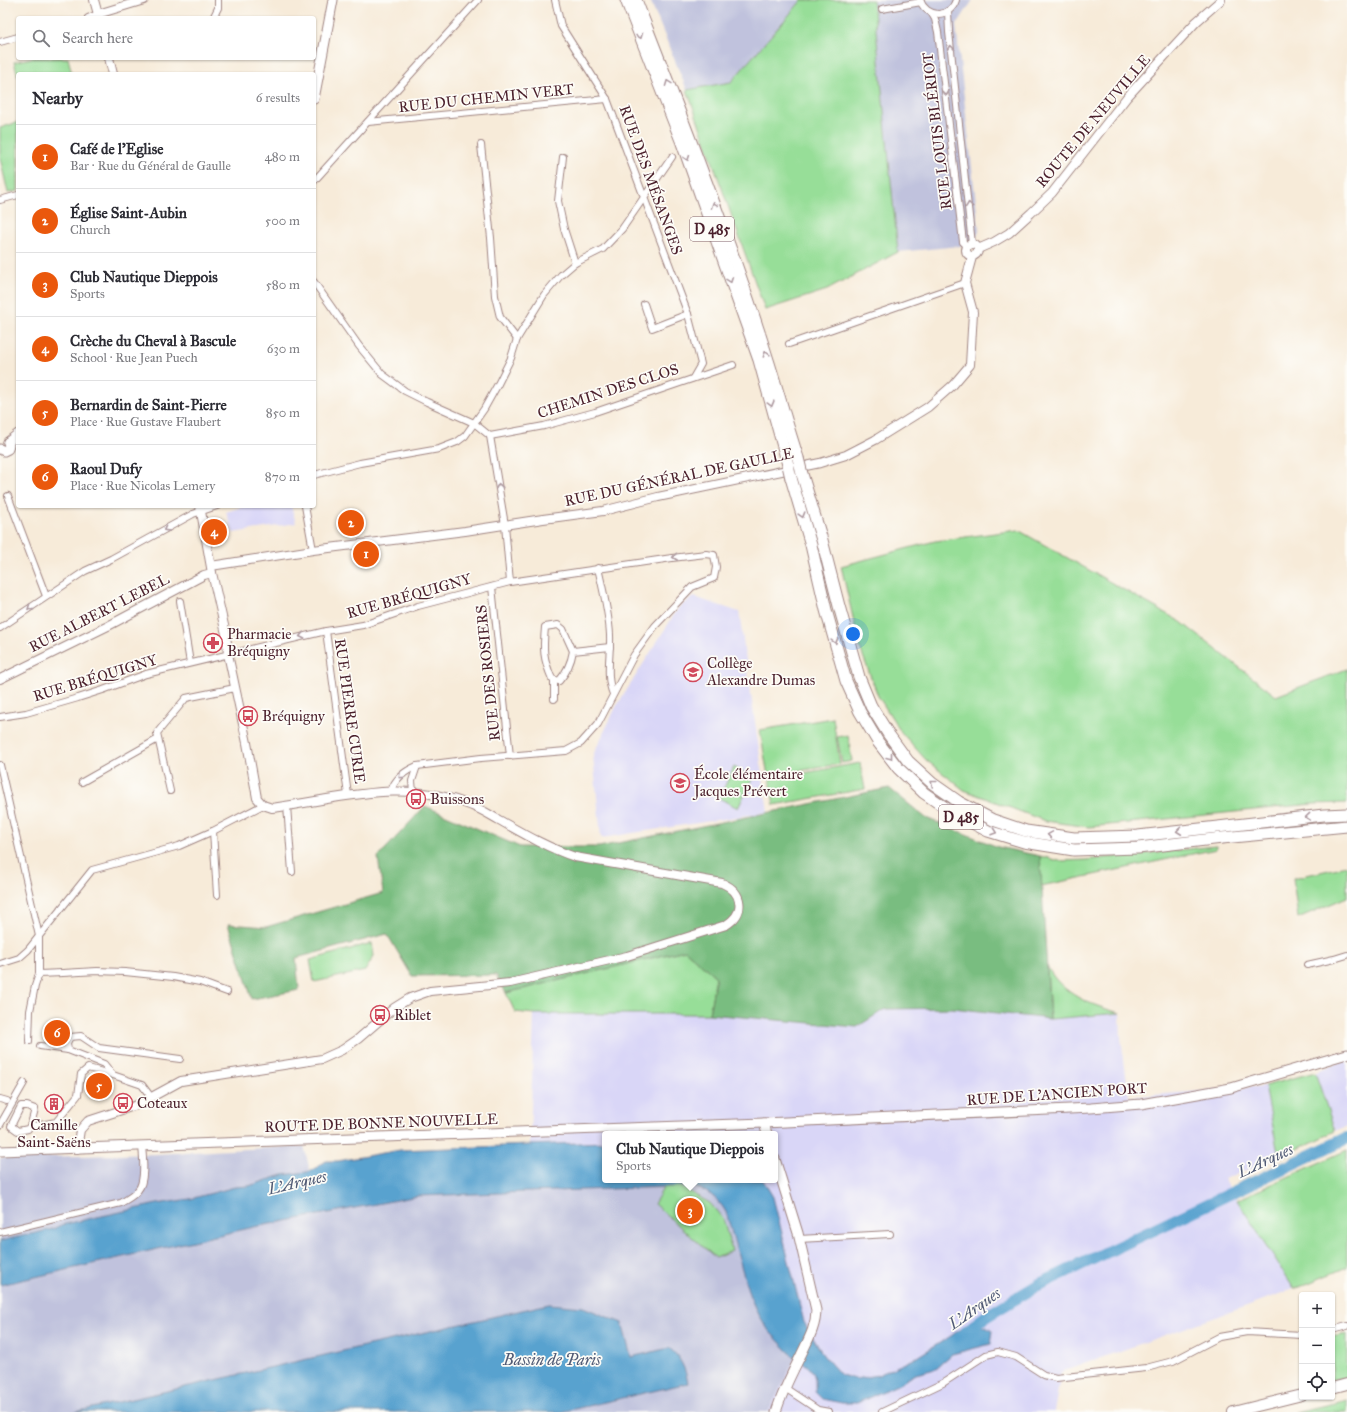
<!DOCTYPE html>
<meta charset="utf-8">
<style>
:root{--surface:#fff;--page:#f2f2f3;--text:#2b2b33;--muted:#7c7c81;--line:#e1e1e2;--accent:#ea580c}
body{margin:0;font-family:"IM FELL Great Primer",serif;background:var(--page);color:var(--text)}
.controls{position:absolute;right:12px;bottom:12px;display:grid;overflow:hidden;border-radius:4px;box-shadow:0 1px 3px #0004}
.controls button{width:36px;height:36px;display:grid;place-items:center;padding:0;border:0;border-bottom:1px solid var(--line);background:var(--surface);color:var(--text);font:20px sans-serif}
.you{position:absolute;left:853px;top:634px;width:14px;height:14px;margin:-10px;border:3px solid #fff;border-radius:50%;background:#1a73e8;box-shadow:0 0 0 6px #1a73e833}
.badge{display:grid;place-items:center;width:26px;height:26px;border-radius:50%;background:var(--accent);color:#fff;font-size:13px;font-weight:700}
.pin{position:absolute;translate:-50% -50%;border:2px solid #fff;box-shadow:0 1px 4px #0006}
.popup{position:absolute;left:602px;top:1131px;width:176px;height:52px;box-sizing:border-box;display:grid;place-content:center;border-radius:4px;background:var(--surface);filter:drop-shadow(0 1px 3px #0005);font-size:13px;white-space:nowrap;color:var(--muted)}
.popup b{font-size:15px;color:var(--text)}
.popup::after{content:'';position:absolute;left:50%;top:100%;margin-left:-8px;border:8px solid transparent;border-top-color:var(--surface)}
.list{margin:0;padding:0;list-style:none}
h2{display:flex;justify-content:space-between;align-items:center;height:52px;margin:0;padding:0 16px;font-size:17px}
h2 small{font-size:13px;font-weight:400;color:var(--muted)}
.list li{display:grid;grid-template-columns:26px 1fr auto;gap:12px;align-items:center;box-sizing:border-box;height:64px;padding:0 16px;border-top:1px solid var(--line)}
.list b{display:block;font-size:15px;white-space:nowrap}
.list p{margin:0;font-size:13px;white-space:nowrap;color:var(--muted)}
.list em{font-size:13px;font-style:normal;color:var(--muted)}
.icon{flex:none;width:22px;height:22px;fill:none;stroke:currentColor;stroke-width:2;stroke-linecap:round;stroke-linejoin:round}
.map{position:relative;flex:none;width:1347px;height:1412px;overflow:hidden}
.search{position:absolute;background:var(--surface);box-shadow:0 1px 3px #0004;left:16px;top:16px;width:300px;height:44px;display:flex;align-items:center;gap:10px;box-sizing:border-box;padding:0 14px;border-radius:4px;color:var(--muted);font-size:15px}
.panel{position:absolute;background:var(--surface);box-shadow:0 1px 3px #0004;left:16px;top:72px;width:300px;height:436px;border-radius:4px}
.map>svg:first-child{display:block}
</style>
<div class="map">
<svg width="1347" height="1412" viewBox="0 0 1347 1412">
<rect width="100%" height="100%" fill="#fdfcf7"/>
<filter id="ink" filterUnits="userSpaceOnUse"><feTurbulence type="fractalNoise" baseFrequency=".025" numOctaves="2"/><feDisplacementMap in="SourceGraphic" scale="8" xChannelSelector="R" yChannelSelector="G"/><feConvolveMatrix kernelMatrix="1 2 1 2 8 2 1 2 1" color-interpolation-filters="sRGB"/></filter>
<filter id="wash" filterUnits="userSpaceOnUse"><feTurbulence type="fractalNoise" baseFrequency=".012" numOctaves="4" result="noise"/><feDisplacementMap in="SourceGraphic" scale="16" xChannelSelector="R" yChannelSelector="G"/><feGaussianBlur stdDeviation="0.9" result="paint"/><feColorMatrix in="noise" values="0 0 0 0 0 0 0 0 0 0 0 0 0 0 0 0 0 1.4 0 .05"/><feComposite in="paint" operator="in"/></filter>
<g filter="url(#wash)">
<rect width="100%" height="100%" fill="#f7ebd9"/>
<g fill="#d9d6f7">
<polygon points="245,506 291,506 296,523 233,533 226,512"/>
<polygon points="694,597 739,612 768,812 601,838 593,755 616,707 679,607"/>
<polygon points="953,1008 1050,1019 1120,1013 1121,1038 1129,1097 1265,1086 1279,1158 1224,1179 1294,1289 1061,1372 1054,1412 768,1412 796,1357 809,1367 816,1377 815,1392 857,1403 897,1385 916,1374 935,1369 952,1354 991,1344 972,1320 951,1336 912,1360 878,1375 856,1379 840,1375 823,1355 804,1322 773,1197 763,1180 775,1180 775,1134 605,1134 605,1142 530,1145 534,1014 709,1014 857,1027 885,1009"/>
<polygon points="1347,1059 1347,1126 1335,1131 1315,1072"/>
</g>
<g fill="#c0c2dd">
<polygon points="650,0 802,0 731,82 687,90"/>
<polygon points="873,0 973,0 956,26 979,230 976,238 960,246 898,252"/>
<polygon points="304,1146 310,1171 307,1172 249,1186 235,1187 190,1199 157,1204 61,1225 53,1229 0,1241 0,1158 157,1154"/>
<polygon points="691,1186 709,1192 722,1204 726,1212 749,1294 756,1310 769,1331 794,1357 796,1357 768,1412 561,1412 688,1383 631,1357 75,1412 0,1412 0,1285 254,1227 418,1196"/>
</g>
<g fill="#97de98" stroke="#707e62">
<polygon points="802,0 873,0 898,252 827,290 765,310 687,90 731,82"/>
<polygon points="31,58 68,58 72,74 18,74 18,76 14,62"/>
<polygon points="18,122 18,191 8,193 0,158 0,128"/>
<polygon points="1018,530 1181,622 1276,696 1347,669 1347,803 1312,804 1089,827 1045,821 964,790 926,760 901,732 878,696 860,648 841,566 935,541"/>
<polygon points="833,718 840,764 768,776 760,730"/>
<polygon points="848,735 852,761 842,763 837,737"/>
<polygon points="860,763 865,789 774,805 770,779"/>
<polygon points="734,767 753,777 738,808 719,798"/>
<polygon points="1216,846 1216,849 1041,886 1040,856 1059,861 1085,860"/>
<polygon points="1347,866 1347,897 1298,918 1293,878"/>
<polygon points="372,943 374,956 365,971 314,982 310,960"/>
<polygon points="685,950 716,977 709,1014 534,1014 515,1012 506,993"/>
<path d="M1047 966C1062 995 1091 1005 1120 1013L1050 1019Z"/>
<polygon points="1315,1072 1335,1131 1279,1158 1265,1086"/>
<polygon points="1347,1150 1347,1267 1294,1289 1237,1200"/>
<polygon points="668,1180 710,1203 723,1219 732,1251 716,1258 654,1204"/>
<polygon points="1347,1334 1347,1377 1332,1380 1332,1337"/>
<polygon points="1347,1400 1347,1412 1296,1412"/>
</g>
<polygon fill="#79bd80" stroke="#626e56" points="889,788 926,818 998,847 1040,856 1050,1019 953,1008 885,1009 857,1027 709,1014 716,977 685,950 506,993 496,975 412,976 387,934 296,958 299,990 252,999 228,924 266,927 383,893 378,857 425,806 520,847 599,847"/>
<g fill="#58a2cf" stroke="#51607d">
<path d="M605 1142V1180H763L773 1197 804 1322 823 1355 841 1375 856 1379 878 1375 912 1360 951 1336 972 1320 993 1331 991 1344 952 1354 935 1369 916 1374 897 1385 857 1403H842L822 1399 815 1392C816 1371 813 1370 796 1357H794L769 1331 756 1310 749 1294 726 1212C718 1198 707 1190 691 1186L418 1196 254 1227 0 1285V1241L53 1229 61 1225 157 1204 190 1199 235 1187 249 1186 283 1175 307 1172 313 1170 326 1161H338L400 1150Z"/>
<path d="M549 1304 583 1307 622 1323 631 1357 669 1348C680 1356 686 1370 688 1383L561 1412H75Z"/>
</g>
<g fill="none" stroke-linecap="round" stroke-linejoin="round">
<polyline stroke="#58a2cf" stroke-width="12" points="965,1332 985,1317 1040,1284 1347,1138"/>
</g>
</g>
<g filter="url(#ink)">
<g fill="none" stroke-linecap="round" stroke-linejoin="round">
<defs>
<g id="minor">
<polyline points="555,0 561,26 607,99 688,314 701,364 693,378"/>
<path d="M920 0C926 18 950 19 956 0"/>
<polyline points="882,9 921,2"/>
<polyline points="948,11 949,32 972,244"/>
<polyline points="932,14 935,19 938,32 963,242 967,246"/>
<polyline points="88,18 98,14"/>
<polyline points="213,18 218,8 218,0"/>
<polyline points="0,42 18,37"/>
<polyline points="368,122 607,99"/>
<polyline points="481,145 491,238 495,296 500,317 517,339"/>
<polyline points="563,157 558,201 564,229 575,263"/>
<polyline points="314,181 478,0"/>
<polyline points="0,200 18,195"/>
<polyline points="314,282 359,346 382,374 405,391 427,402 474,423 490,436 505,525 510,582"/>
<polyline points="644,304 652,328 688,314"/>
<polyline points="789,344 965,283"/>
<polyline points="490,436 544,426 595,412 733,365"/>
<polyline points="314,475 360,463 439,449 457,442 465,436 484,409 498,384 511,358 517,339 544,295 561,275 575,263 603,249 622,229 672,157"/>
<polyline points="8,496 46,596"/>
<polyline points="305,506 313,550"/>
<path d="M598 568C603 590 609 613 610 635 611 654 605 676 613 694"/>
<polyline points="492,587 510,756"/>
<polyline points="180,601 190,663"/>
<polyline points="0,628 85,571 111,559 193,514 217,506"/>
<polyline points="326,631 348,795"/>
<path d="M573 651C571 663 567 672 559 681L552 679C543 658 543 650 545 627L558 625 563 629 573 651 610 647"/>
<polyline points="554,699 554,681"/>
<path d="M0 717 26 713 78 698 103 690 146 674 326 631 363 625 418 606 510 582 672 558 706 554 714 555 716 567 714 578 692 587 655 626 634 655 598 724 581 743 566 751 481 758 417 766C405 771 395 778 391 791"/>
<polyline points="0,765 39,936 39,974 35,986 30,1011 29,1041"/>
<polyline points="82,782 158,739"/>
<polyline points="170,791 157,733 186,698 235,688"/>
<polyline points="413,792 412,781 417,766"/>
<polyline points="287,806 292,872"/>
<polyline points="213,831 217,895"/>
<polyline points="0,964 19,958 28,950 92,870 179,846 213,831 263,805"/>
<polyline points="1307,965 1334,959 1347,955"/>
<polyline points="39,974 63,973 97,971 125,972 173,977 200,982 227,992"/>
<polyline points="40,1046 68,1050"/>
<polyline points="151,1097 142,1085 113,1075 104,1064 68,1050 67,1043 70,1037 81,1036 99,1048 180,1059"/>
<polyline points="0,1099 7,1101"/>
<polyline points="31,1124 28,1129 18,1131 11,1126 21,1106 27,1106 35,1109 31,1124 35,1126 56,1122 78,1095 81,1074 88,1068 113,1075"/>
<polyline points="0,1125 24,1083"/>
<path d="M0 1232 121 1203C127 1199 134 1196 138 1190 146 1181 143 1157 142 1146"/>
<polyline points="799,1239 890,1234"/>
<polyline points="1332,1330 1347,1326"/>
<polyline points="785,1388 818,1410 829,1412"/>
<polyline points="882,1412 943,1383 986,1355 998,1352 1016,1357 1044,1375 1056,1378 1146,1368 1173,1361 1219,1337 1247,1332 1302,1335"/>
</g>
<g id="tertiary">
<polyline points="94,0 99,18"/>
<polyline points="98,14 144,0"/>
<polyline points="109,58 113,74"/>
<circle cx="972" cy="250" r="6"/>
<polyline points="978,249 994,242 1009,233 1031,213 1052,193 1127,97 1196,22 1221,0"/>
<polyline points="211,566 313,550 465,531 543,519 603,511 658,497 820,463 846,455 875,440 928,407 953,385 970,365 973,312 965,283 972,257"/>
<polyline points="0,679 108,626 204,575 212,573"/>
<path d="M77 1149 80 1130 88 1121 137 1105 181 1081 322 1059 342 1050 358 1039 394 1008 410 998 430 991 510 983 627 956 726 925C746 913 743 892 722 883L575 857C548 848 524 834 499 820 490 815 481 809 472 806 405 777 340 799 272 808L263 805 257 798 247 743 228 654 226 634 212 573 200 506"/>
</g>
<g id="secondary">
<polyline points="314,99 333,0"/>
<polyline points="8,442 18,434"/>
<polyline points="0,449 4,451 8,449 9,444 8,442"/>
<polyline points="764,1123 767,1134"/>
<polyline points="0,1151 764,1123 1091,1108 1141,1104 1231,1088 1347,1054"/>
<path d="M775 1159 798 1233 816 1310C816 1327 808 1340 801 1355 792 1373 782 1392 776 1412"/>
</g>
<g id="primary">
<polyline points="1332,1388 1347,1384"/>
<polyline points="1233,1412 1302,1395"/>
</g>
<g id="trunk">
<polyline points="626,0 682,143 759,360 787,461"/>
<path d="M636 0C682 118 729 236 767 357 778 391 787 425 798 458"/>
<polyline points="802,474 822,540 839,606 859,677 871,706 889,735 908,761 932,783 959,802 993,820 1026,831 1074,838 1138,836 1324,815 1347,814"/>
<polyline points="791,478 811,545 826,610 846,681 860,712 878,742 898,768 924,793 953,813 988,831 1024,842 1074,850 1138,848 1222,838 1347,826"/>
</g>
</defs>
<use href="#minor" stroke="#a08582" stroke-width="8"/>
<use href="#tertiary" stroke="#a08582" stroke-width="10"/>
<use href="#secondary" stroke="#a08582" stroke-width="11"/>
<use href="#primary" stroke="#a08582" stroke-width="12"/>
<use href="#trunk" stroke="#a08582" stroke-width="13"/>
<use href="#minor" stroke="#fff" stroke-width="6"/>
<use href="#tertiary" stroke="#fff" stroke-width="8"/>
<use href="#secondary" stroke="#fff" stroke-width="9"/>
<use href="#primary" stroke="#fff" stroke-width="10"/>
<use href="#trunk" stroke="#fff" stroke-width="11"/>
<defs>
<g id="trunk-bridge">
<polyline points="798,458 802,474"/>
<polyline points="787,461 791,478"/>
</g>
</defs>
<use href="#trunk-bridge" stroke="#a08582" stroke-width="13" stroke-linecap="butt"/>
<use href="#trunk-bridge" stroke="#fff" stroke-width="11"/>
</g>
<defs><path id="oneway-chevron" d="M-2-3.5L2.5 0L-2 3.5" fill="none" stroke-width="1.6" stroke-linecap="round" stroke-linejoin="round"/></defs>
<g stroke="#ae9aa0">
<use href="#oneway-chevron" transform="translate(640 36) rotate(69)"/>
<use href="#oneway-chevron" transform="translate(951 48) rotate(-96)"/>
<use href="#oneway-chevron" transform="translate(668 83) rotate(-111)"/>
<use href="#oneway-chevron" transform="translate(946 93) rotate(83)"/>
<use href="#oneway-chevron" transform="translate(687 158) rotate(71)"/>
<use href="#oneway-chevron" transform="translate(714 205) rotate(-110)"/>
<use href="#oneway-chevron" transform="translate(969 205) rotate(-97)"/>
<use href="#oneway-chevron" transform="translate(730 280) rotate(70)"/>
<use href="#oneway-chevron" transform="translate(766 354) rotate(-108)"/>
<use href="#oneway-chevron" transform="translate(771 404) rotate(75)"/>
<use href="#oneway-chevron" transform="translate(499 486) rotate(-100)"/>
<use href="#oneway-chevron" transform="translate(802 515) rotate(74)"/>
<use href="#oneway-chevron" transform="translate(166 529) rotate(152)"/>
<use href="#oneway-chevron" transform="translate(675 557) rotate(173)"/>
<use href="#oneway-chevron" transform="translate(30 608) rotate(144)"/>
<use href="#oneway-chevron" transform="translate(302 636) rotate(167)"/>
<use href="#oneway-chevron" transform="translate(835 641) rotate(74)"/>
<use href="#oneway-chevron" transform="translate(890 757) rotate(52)"/>
<use href="#oneway-chevron" transform="translate(401 776) rotate(137)"/>
<use href="#oneway-chevron" transform="translate(933 783) rotate(-141)"/>
<use href="#oneway-chevron" transform="translate(1308 817) rotate(174)"/>
<use href="#oneway-chevron" transform="translate(1179 831) rotate(173)"/>
<use href="#oneway-chevron" transform="translate(994 832) rotate(19)"/>
<use href="#oneway-chevron" transform="translate(1050 835) rotate(-171)"/>
</g>
</g>
<defs>
<symbol id="pharmacy-ring" viewBox="-11 -11 22 22"><circle r="9.5" fill="#fdfcf7" stroke="#d1495b" stroke-width="1.5"/><path d="M-2-6h4v4h4v4h-4v4h-4v-4h-4v-4h4Z" fill="#d1495b"/></symbol>
<symbol id="school-ring" viewBox="-11 -11 22 22"><circle r="9.5" fill="#fdfcf7" stroke="#d1495b" stroke-width="1.5"/><path d="M0-5L7-2L0 1L-7-2ZM-4 1L0 2.5L4 1V4Q0 6-4 4Z" fill="#d1495b"/></symbol>
<symbol id="bus-ring" viewBox="-11 -11 22 22"><circle r="9.5" fill="#fdfcf7" stroke="#d1495b" stroke-width="1.5"/><path d="M-5-6H5V4H4V6H2V4H-2V6H-4V4H-5ZM-3.5-4V0h7V-4ZM-3.5 1.2v1.5H-2V1.2ZM2 1.2v1.5H3.5V1.2Z" fill="#d1495b"/></symbol>
<symbol id="building-ring" viewBox="-11 -11 22 22"><circle r="9.5" fill="#fdfcf7" stroke="#d1495b" stroke-width="1.5"/><path d="M-4-6H4V6H1V3H-1V6H-4ZM-2.5-4.3h1.7v1.8h-1.7ZM.8-4.3h1.7v1.8H.8ZM-2.5-1h1.7V.8h-1.7ZM.8-1h1.7V.8H.8Z" fill="#d1495b"/></symbol>
</defs>
<g fill-rule="evenodd">
<use href="#pharmacy-ring" x="202" y="632" width="22" height="22"/>
<use href="#school-ring" x="682" y="661" width="22" height="22"/>
<use href="#bus-ring" x="237" y="705" width="22" height="22"/>
<use href="#school-ring" x="669" y="772" width="22" height="22"/>
<use href="#bus-ring" x="405" y="788" width="22" height="22"/>
<use href="#bus-ring" x="369" y="1004" width="22" height="22"/>
<use href="#bus-ring" x="112" y="1092" width="22" height="22"/>
<use href="#building-ring" x="43" y="1093" width="22" height="22"/>
</g>
<g text-anchor="middle" stroke-width="3.5" stroke-linejoin="round" paint-order="stroke">
<g fill="#fdfcf7" stroke="#806168" stroke-width="1">
<rect x="690" y="217" width="44" height="24" rx="3"/>
<rect x="939" y="805" width="44" height="24" rx="3"/>
</g>
<g font-size="14" font-weight="bold" fill="#4a1f2b">
<text x="712" y="234">D 485</text>
<text x="961" y="822">D 485</text>
</g>
<g font-size="15" fill="#4a1f2b" stroke="#fdfcf7">
<text transform="translate(486 98) rotate(-6)" y="5">RUE DU CHEMIN VERT</text>
<text transform="translate(1093 121) rotate(-50)" y="5">ROUTE DE NEUVILLE</text>
<text transform="translate(937 131) rotate(-97)" y="5">RUE LOUIS BLÉRIOT</text>
<text transform="translate(651 180) rotate(70)" y="5">RUE DES MÉSANGES</text>
<text transform="translate(608 391) rotate(-18)" y="5">CHEMIN DES CLOS</text>
<text transform="translate(679 477) rotate(-12)" y="5">RUE DU GÉNÉRAL DE GAULLE</text>
<text transform="translate(409 596) rotate(-16)" y="5">RUE BRÉQUIGNY</text>
<text transform="translate(99 613) rotate(-27)" y="5">RUE ALBERT LEBEL</text>
<text transform="translate(488 673) rotate(-96)" y="5">RUE DES ROSIERS</text>
<text transform="translate(95 678) rotate(-17)" y="5">RUE BRÉQUIGNY</text>
<text transform="translate(350 711) rotate(82)" y="5">RUE PIERRE CURIE</text>
<text transform="translate(1057 1094) rotate(-4)" y="5">RUE DE L'ANCIEN PORT</text>
<text transform="translate(381 1123) rotate(-2)" y="5">ROUTE DE BONNE NOUVELLE</text>
</g>
<g font-size="15" fill="#4a1f2b" stroke="#fdfcf7" text-anchor="start">
<text x="227" y="639">Pharmacie<tspan x="227" dy="17">Bréquigny</tspan></text>
<text x="707" y="668">Collège<tspan x="707" dy="17">Alexandre Dumas</tspan></text>
<text x="262" y="721">Bréquigny</text>
<text x="694" y="779">École élémentaire<tspan x="694" dy="17">Jacques Prévert</tspan></text>
<text x="430" y="804">Buissons</text>
<text x="394" y="1020">Riblet</text>
<text x="137" y="1108">Coteaux</text>
<text x="54" y="1130" text-anchor="middle">Camille<tspan x="54" dy="17">Saint-Saëns</tspan></text>
</g>
<g font-size="16" font-style="italic" fill="#505a75" stroke="#fdfcf7">
<text transform="translate(1265 1160) rotate(-25)" y="6">L'Arques</text>
<text transform="translate(297 1182) rotate(-13)" y="6">L'Arques</text>
<text transform="translate(974 1308) rotate(-35)" y="6">L'Arques</text>
<text x="552" y="1365">Bassin de Paris</text>
</g>
</g>
</svg>
<div class="controls">
<button>+</button>
<button>−</button>
<button><svg class="icon" aria-label="locate" viewBox="0 0 24 24"><circle cx="12" cy="12" r="6"/><path d="M12 2v4M12 18v4M2 12h4M18 12h4"/></svg></button>
</div>
<div class="you"></div>
<div class="pin badge" style="left:366px;top:554px">1</div>
<div class="pin badge" style="left:351px;top:523px">2</div>
<div class="pin badge" style="left:690px;top:1211px">3</div>
<div class="popup"><b>Club Nautique Dieppois</b>Sports</div>
<div class="pin badge" style="left:214px;top:532px">4</div>
<div class="pin badge" style="left:99px;top:1086px">5</div>
<div class="pin badge" style="left:57px;top:1033px">6</div>
<div class="search"><svg class="icon" aria-label="search" viewBox="0 0 24 24"><circle cx="10" cy="10" r="6"/><path d="M15 15l6 6"/></svg>Search here</div>
<section class="panel">
<h2>Nearby<small>6 results</small></h2>
<ul class="list">
<li><span class="badge">1</span><div><b>Café de l'Eglise</b><p>Bar · Rue du Général de Gaulle</p></div><em>480 m</em></li>
<li><span class="badge">2</span><div><b>Église Saint-Aubin</b><p>Church</p></div><em>500 m</em></li>
<li><span class="badge">3</span><div><b>Club Nautique Dieppois</b><p>Sports</p></div><em>580 m</em></li>
<li><span class="badge">4</span><div><b>Crèche du Cheval à Bascule</b><p>School · Rue Jean Puech</p></div><em>630 m</em></li>
<li><span class="badge">5</span><div><b>Bernardin de Saint-Pierre</b><p>Place · Rue Gustave Flaubert</p></div><em>850 m</em></li>
<li><span class="badge">6</span><div><b>Raoul Dufy</b><p>Place · Rue Nicolas Lemery</p></div><em>870 m</em></li>
</ul>
</section>
</div>
